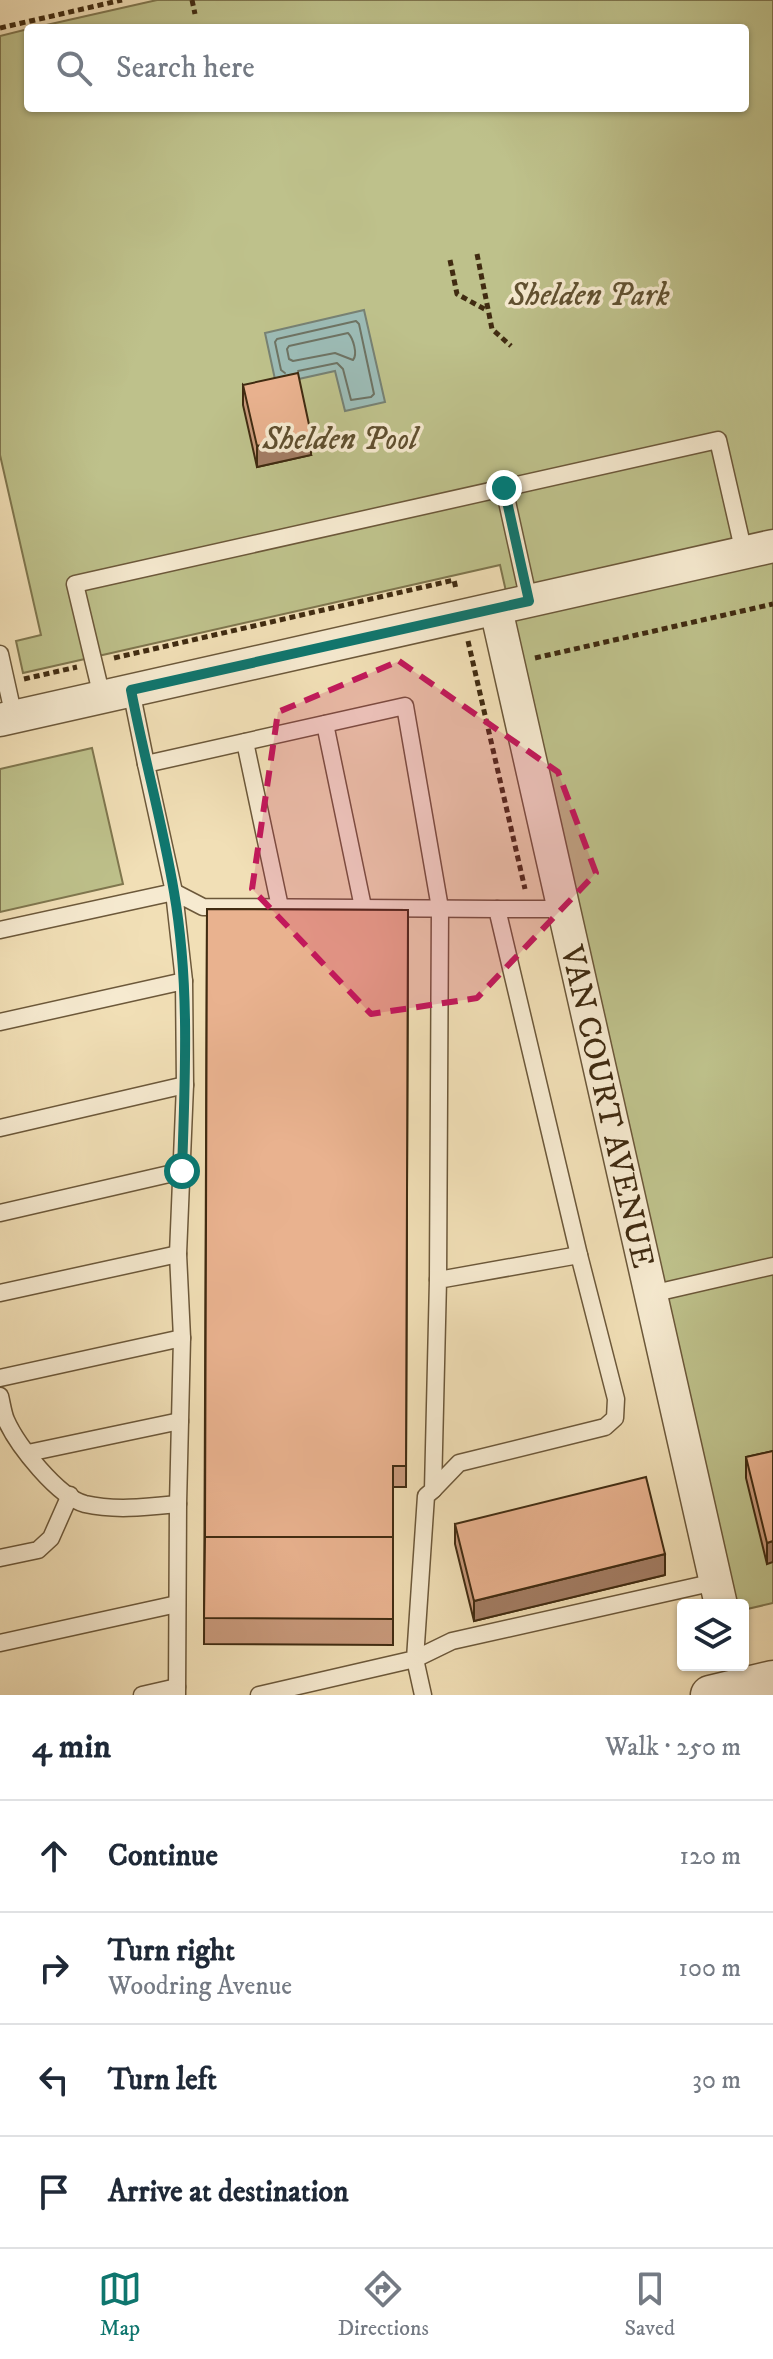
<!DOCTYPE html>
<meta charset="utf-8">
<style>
:root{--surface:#fff;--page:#f6f6f7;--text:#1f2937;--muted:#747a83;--line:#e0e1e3;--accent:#0f766e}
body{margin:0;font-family:"IM FELL DW Pica",serif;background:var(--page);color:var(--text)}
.controls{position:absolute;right:24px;bottom:24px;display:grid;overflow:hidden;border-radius:8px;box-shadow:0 2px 6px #0004}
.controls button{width:72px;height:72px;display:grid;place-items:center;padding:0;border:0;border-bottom:2px solid var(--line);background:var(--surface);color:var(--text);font:40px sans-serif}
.stop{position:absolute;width:24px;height:24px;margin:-18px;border:6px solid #0f766e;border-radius:50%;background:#fff}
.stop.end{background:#0f766e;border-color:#fff;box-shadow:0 2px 8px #0008}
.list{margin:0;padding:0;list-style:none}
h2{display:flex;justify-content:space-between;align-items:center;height:104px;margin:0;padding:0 32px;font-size:34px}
h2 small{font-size:26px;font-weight:400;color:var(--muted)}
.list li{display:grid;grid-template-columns:52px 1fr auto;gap:24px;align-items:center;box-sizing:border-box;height:112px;padding:0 32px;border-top:2px solid var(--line)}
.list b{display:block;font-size:30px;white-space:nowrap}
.list p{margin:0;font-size:26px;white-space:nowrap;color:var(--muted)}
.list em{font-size:26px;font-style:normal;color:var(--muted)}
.icon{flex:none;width:44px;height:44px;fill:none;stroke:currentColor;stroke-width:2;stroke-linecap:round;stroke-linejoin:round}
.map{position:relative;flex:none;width:773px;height:1695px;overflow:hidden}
.search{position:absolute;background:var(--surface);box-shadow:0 2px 6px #0004;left:24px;right:24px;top:24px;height:88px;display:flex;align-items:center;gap:20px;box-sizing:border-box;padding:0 28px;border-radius:8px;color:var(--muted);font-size:30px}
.sheet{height:552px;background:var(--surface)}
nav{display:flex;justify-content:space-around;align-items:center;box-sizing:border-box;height:112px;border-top:2px solid var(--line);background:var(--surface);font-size:22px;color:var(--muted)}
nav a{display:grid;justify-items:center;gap:4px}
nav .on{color:var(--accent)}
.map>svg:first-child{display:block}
</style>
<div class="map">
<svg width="773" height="1695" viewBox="0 0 773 1695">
<rect width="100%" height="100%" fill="#f1dfb6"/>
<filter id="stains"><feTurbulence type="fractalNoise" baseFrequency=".0025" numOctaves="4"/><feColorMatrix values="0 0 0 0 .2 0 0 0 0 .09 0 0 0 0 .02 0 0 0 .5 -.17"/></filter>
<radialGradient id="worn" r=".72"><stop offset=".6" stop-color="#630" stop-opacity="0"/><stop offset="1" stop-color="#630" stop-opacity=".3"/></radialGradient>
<g fill="#bec18b" stroke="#7f764e" stroke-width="2">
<polygon points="157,0 773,0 773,1603 743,1610 743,1605 736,1605 500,565 23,673 16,641 41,635 0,455 0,36 28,29 28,108 745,108 745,28 33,28"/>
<polygon points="92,748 123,884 0,912 0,769"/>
</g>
<polygon fill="#9cbbb5" stroke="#778173" stroke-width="2" points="364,310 385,402 345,411 335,371 276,384 265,333"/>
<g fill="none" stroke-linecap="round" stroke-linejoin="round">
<g stroke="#6e7363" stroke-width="2">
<path d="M348 333C353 338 358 354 353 360L335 353 293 361 289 359 287 349 289 346Z"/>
<polyline points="285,373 281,370 275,342 277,339 356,321 359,324 374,394 371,397 351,400 343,369 337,363 298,371"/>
</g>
<defs>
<g id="service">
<polyline points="504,488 529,601"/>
<polyline points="0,654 14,717"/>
<polyline points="131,690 146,764"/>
<polyline points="102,697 75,584 718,440 744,553"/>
<polyline points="325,724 363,907"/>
<polyline points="245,742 280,907"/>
<polyline points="497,909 564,909"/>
<polyline points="0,930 174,892 146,764 405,706 440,908 438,1280"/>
<polyline points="184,981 174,892 203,907 497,909 579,1255 438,1280 433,1490 426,1496 415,1659 259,1695"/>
<polyline points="0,1022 184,981 185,1085 178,1254 182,1338 178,1504 177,1695"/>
<polyline points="0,1128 185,1085"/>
<polyline points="0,1213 182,1171"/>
<polyline points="0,1293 178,1254"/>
<polyline points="651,1294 773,1266"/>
<polyline points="0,1378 182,1338"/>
<path d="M0 1396C2 1404 3 1413 6 1420 17 1445 58 1497 85 1504 115 1511 148 1507 178 1504"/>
<polyline points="28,1453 180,1421"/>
<polyline points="433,1490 459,1463 605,1427 615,1418 616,1399 579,1255"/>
<polyline points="0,1558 38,1550 51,1538 70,1495"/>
<polyline points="0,1643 177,1604"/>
<polyline points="142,1695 177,1687"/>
<polyline points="423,1695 415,1659 452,1641 715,1582"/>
</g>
<g id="minor">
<path id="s1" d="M496 609 721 1605"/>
<polyline points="0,720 773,546"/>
</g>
<polyline id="tertiary" points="710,1695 773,1680"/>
</defs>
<use href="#service" stroke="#6c583a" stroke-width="19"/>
<use href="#minor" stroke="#6c583a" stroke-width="35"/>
<use href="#tertiary" stroke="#6c583a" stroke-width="41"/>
<g stroke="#402b11" stroke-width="5" stroke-dasharray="6 4" stroke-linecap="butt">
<polyline points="192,0 195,14"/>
<polyline points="0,28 122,0"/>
<polyline points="477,254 492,329 511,346"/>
<polyline points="450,260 457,294 488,311"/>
<polyline points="468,641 525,889"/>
<polyline points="114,658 454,580 456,589"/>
<polyline points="535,658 773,604"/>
<polyline points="24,679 77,667"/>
</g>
<use href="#service" stroke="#f6ead0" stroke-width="16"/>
<use href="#minor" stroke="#f6ead0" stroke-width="32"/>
<use href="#tertiary" stroke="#f6ead0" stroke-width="38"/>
</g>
<g fill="#c8997b" stroke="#402b11" stroke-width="2">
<polygon points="243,385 311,455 257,467 243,405"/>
<polygon points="207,909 408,910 406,1487 393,1487 393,1645 204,1644"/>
<polygon points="773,1451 767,1564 746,1478 746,1457"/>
<polygon points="455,1524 665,1575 474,1621 455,1544"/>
</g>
<g fill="#a37d64" stroke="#402b11" stroke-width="2">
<polygon points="311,434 311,455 257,467 257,446"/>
<polygon points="773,1541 773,1562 767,1564 767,1543"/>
<polygon points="665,1554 665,1575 474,1621 474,1601"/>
</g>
<g fill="#e9b28f" stroke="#402b11" stroke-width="2">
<polygon points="298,373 311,434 257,446 243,385"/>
<polygon points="207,909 408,910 406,1466 393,1466 393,1537 205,1537"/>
<polygon points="773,1451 773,1541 767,1543 746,1457"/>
<polygon points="646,1477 665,1554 474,1601 455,1524"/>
<polygon points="205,1537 393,1537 393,1619 204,1618"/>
</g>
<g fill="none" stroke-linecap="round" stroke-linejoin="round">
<path stroke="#0f766e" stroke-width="10" d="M182 1171C185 1078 190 984 174 892 163 825 144 758 131 690L529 601 504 488"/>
</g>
<path fill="#c2185b" fill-opacity="0.2" stroke="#c2185b" stroke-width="6" stroke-dasharray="16 10" stroke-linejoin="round" d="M399 661 558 772 596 873 477 998 371 1014 252 889 278 712Z"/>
<g text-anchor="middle" stroke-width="7" stroke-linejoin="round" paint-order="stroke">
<g font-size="32" font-style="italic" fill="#605030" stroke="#f6ead0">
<text x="589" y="305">Shelden Park</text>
<text x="340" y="449">Shelden Pool</text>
</g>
<g font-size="32" fill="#402b11" stroke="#f6ead0">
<text dy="11" stroke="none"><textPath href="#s1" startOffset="510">VAN COURT AVENUE</textPath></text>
</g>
</g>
<rect width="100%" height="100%" filter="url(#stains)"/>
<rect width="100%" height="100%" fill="url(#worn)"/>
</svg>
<div class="controls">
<button><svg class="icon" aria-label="layers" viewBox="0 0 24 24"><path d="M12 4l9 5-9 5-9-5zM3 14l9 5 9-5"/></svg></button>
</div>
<div class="stop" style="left:182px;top:1171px"></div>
<div class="stop end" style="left:504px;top:488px"></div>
<div class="search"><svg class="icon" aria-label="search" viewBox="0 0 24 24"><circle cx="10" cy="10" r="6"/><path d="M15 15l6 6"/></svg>Search here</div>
</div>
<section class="sheet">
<h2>4 min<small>Walk · 250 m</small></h2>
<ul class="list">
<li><svg class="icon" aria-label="ahead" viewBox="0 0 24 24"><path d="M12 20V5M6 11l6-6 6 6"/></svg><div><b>Continue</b></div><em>120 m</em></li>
<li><svg class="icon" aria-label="right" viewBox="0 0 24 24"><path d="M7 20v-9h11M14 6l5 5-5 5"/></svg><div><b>Turn right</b><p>Woodring Avenue</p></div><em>100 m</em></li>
<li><svg class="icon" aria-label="left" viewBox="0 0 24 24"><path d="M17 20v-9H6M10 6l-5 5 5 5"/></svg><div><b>Turn left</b></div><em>30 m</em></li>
<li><svg class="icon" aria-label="arrive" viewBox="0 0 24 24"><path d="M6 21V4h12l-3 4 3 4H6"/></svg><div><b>Arrive at destination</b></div></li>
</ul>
</section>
<nav>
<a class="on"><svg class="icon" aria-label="map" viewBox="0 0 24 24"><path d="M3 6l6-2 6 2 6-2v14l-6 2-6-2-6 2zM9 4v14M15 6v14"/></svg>Map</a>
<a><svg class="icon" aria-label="directions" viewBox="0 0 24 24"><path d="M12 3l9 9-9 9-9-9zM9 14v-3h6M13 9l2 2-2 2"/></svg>Directions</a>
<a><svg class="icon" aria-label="saved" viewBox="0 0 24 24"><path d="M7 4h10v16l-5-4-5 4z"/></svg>Saved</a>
</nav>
